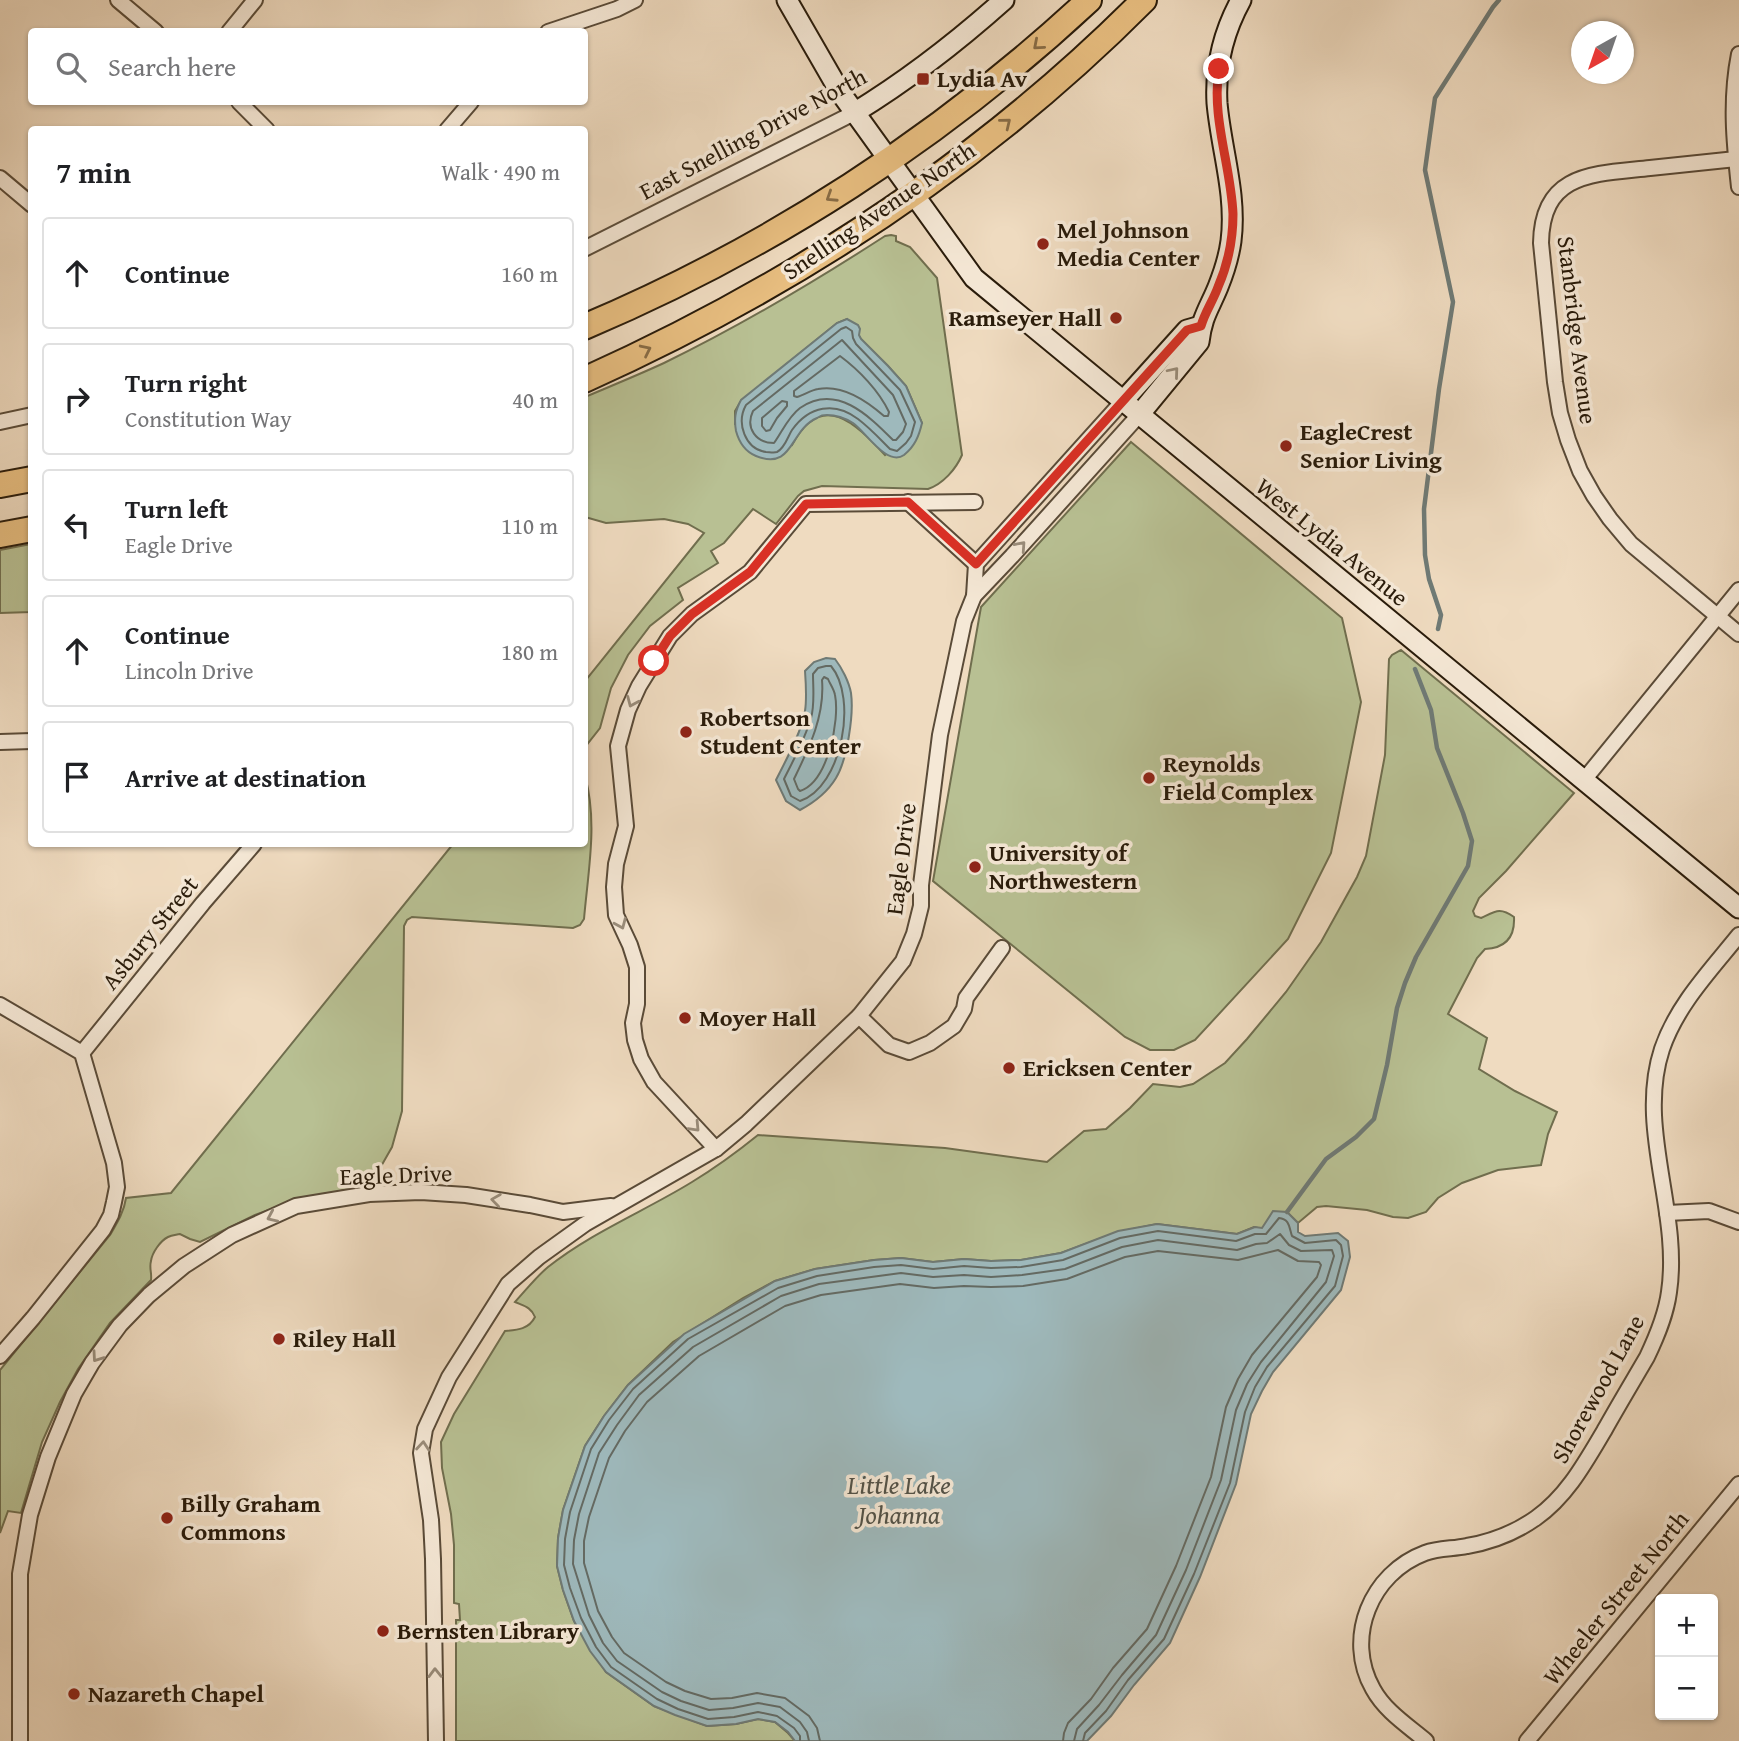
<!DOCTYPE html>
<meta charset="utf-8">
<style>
:root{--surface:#fff;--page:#f6f6f6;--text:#202124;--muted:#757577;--line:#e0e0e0}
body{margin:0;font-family:"Gentium Book Plus",serif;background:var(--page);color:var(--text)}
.controls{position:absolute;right:21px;bottom:21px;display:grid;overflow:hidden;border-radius:7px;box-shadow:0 2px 5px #0004}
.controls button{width:63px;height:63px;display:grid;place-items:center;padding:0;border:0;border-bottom:2px solid var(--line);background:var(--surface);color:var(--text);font:35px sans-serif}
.compass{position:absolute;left:1571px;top:21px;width:63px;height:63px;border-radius:50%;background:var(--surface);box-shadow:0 2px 5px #0004;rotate:220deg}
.stop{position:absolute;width:21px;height:21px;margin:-16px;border:5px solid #d93025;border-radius:50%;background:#fff}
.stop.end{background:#d93025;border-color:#fff;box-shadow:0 2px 7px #0008}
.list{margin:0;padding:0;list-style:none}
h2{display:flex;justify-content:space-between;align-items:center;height:91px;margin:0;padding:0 28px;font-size:30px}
h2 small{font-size:23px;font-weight:400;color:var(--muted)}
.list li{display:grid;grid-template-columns:46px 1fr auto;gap:21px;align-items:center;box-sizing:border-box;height:112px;margin:0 14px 14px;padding:0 14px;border:2px solid var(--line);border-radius:7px}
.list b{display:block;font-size:26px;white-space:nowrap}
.list p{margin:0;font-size:23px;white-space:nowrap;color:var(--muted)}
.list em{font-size:23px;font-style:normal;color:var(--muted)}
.icon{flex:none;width:38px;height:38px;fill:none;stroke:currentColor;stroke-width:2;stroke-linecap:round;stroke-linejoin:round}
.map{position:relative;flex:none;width:1739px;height:1741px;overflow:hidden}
.search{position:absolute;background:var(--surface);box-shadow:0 2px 5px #0004;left:28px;top:28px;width:560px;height:77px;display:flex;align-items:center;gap:18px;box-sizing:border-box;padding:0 24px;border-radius:7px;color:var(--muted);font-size:26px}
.panel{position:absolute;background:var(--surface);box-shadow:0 2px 5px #0004;left:28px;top:126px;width:560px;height:721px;border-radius:7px}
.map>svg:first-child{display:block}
</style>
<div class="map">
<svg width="1739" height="1741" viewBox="0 0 1739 1741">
<rect width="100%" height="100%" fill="#efdbc0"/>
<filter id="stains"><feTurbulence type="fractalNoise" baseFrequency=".00286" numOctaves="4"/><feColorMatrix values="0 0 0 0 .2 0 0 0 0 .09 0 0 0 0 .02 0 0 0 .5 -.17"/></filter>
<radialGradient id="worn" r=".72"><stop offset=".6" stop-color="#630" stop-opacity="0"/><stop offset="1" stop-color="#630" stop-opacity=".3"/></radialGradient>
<g fill="#b8c093" stroke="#706e4e" stroke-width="2" fill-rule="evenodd">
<path d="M891 235 896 236V241L910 247 937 278 962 455C956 469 943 484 928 489L822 486 804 491 798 496 776 524 753 509 724 543 711 551 718 563 678 588 683 600 650 626 628 655 611 688 600 728 585 747V681L704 533 688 524 664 519 606 523 585 517V397C611 386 638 375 664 363 740 326 814 282 885 236ZM847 319 861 339 888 366 906 386 922 423 885 455C855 423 822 389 792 445L735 424V411L741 401 837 323Z"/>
<polygon points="1131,442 1342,618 1361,702 1331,853 1288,939 1195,1040 1174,1050 1150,1050 1125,1037 933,881 981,607"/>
<polygon points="31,544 31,612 0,613 0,550"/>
<path d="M1401 650 1574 793 1506 871 1479 898 1473 911 1475 916 1481 918C1496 911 1500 907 1514 917 1515 937 1505 948 1485 949L1477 958 1448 1014 1487 1038 1479 1069 1515 1091 1557 1112 1548 1134 1541 1165 1498 1170 1462 1183 1438 1198 1426 1212 1408 1218 1393 1217 1367 1210 1326 1206 1317 1207 1298 1223 1287 1212 1262 1229 1254 1227 1237 1234 1157 1224 1118 1232 1061 1253 1021 1260 991 1261 964 1259 933 1262 901 1258 874 1260 815 1269 775 1281 743 1298 673 1342 628 1385 604 1416 585 1446 563 1510 558 1538 557 1566 563 1590 574 1621 606 1672 654 1706 707 1726 736 1724 758 1719 775 1722 788 1733 795 1741H456V1620H460L459 1604 454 1603V1545L451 1514 442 1468 441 1442 454 1414 505 1331C518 1330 529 1329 535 1317 531 1307 524 1306 515 1302 526 1290 536 1277 548 1267 592 1232 645 1211 692 1182 715 1168 737 1152 758 1135L945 1148 1047 1162 1084 1131 1106 1129 1130 1108 1153 1084 1180 1087 1193 1084 1225 1063 1247 1039 1286 992 1321 942 1357 877 1366 856 1385 755 1389 659 1392 655Z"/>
<path d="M585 776C598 822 588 872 584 919L580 925 573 928 412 917 407 920 404 926 402 1111 392 1147 375 1177 368 1184 277 1207 255 1215 200 1242 190 1239 180 1234C176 1235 172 1235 168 1237 160 1241 152 1253 151 1261 149 1268 152 1273 151 1280L110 1323 78 1369 60 1402 42 1442 21 1513 8 1511 0 1533V1370L110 1235C117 1223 124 1212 126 1198L171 1193 453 844H584Z"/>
</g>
<g fill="#9eb9bc" stroke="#6f7a75" stroke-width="2">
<path d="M847 319 858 325 860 329 859 335 861 339 888 366 906 386 922 423C919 436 915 446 904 455 887 467 866 432 853 423 845 418 836 415 827 415 822 415 822 415 817 418 789 430 794 471 756 456 746 452 739 442 736 431 734 419 735 411 741 400L837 323Z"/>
<path d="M826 658 835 659C842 668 849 682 851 693 854 715 847 760 836 778 827 793 815 802 800 810L786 801 776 780C785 762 802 731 805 711 807 698 806 685 805 671L814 662Z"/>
<polygon points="1273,1211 1287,1212 1298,1223 1298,1232 1305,1236 1338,1233 1348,1241 1350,1257 1341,1290 1273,1372 1262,1391 1251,1414 1236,1484 1200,1577 1170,1643 1134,1685 1111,1716 1087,1741 795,1741 788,1732 775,1722 758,1719 736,1724 707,1726 675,1715 654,1706 606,1672 590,1651 574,1621 563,1590 557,1566 558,1538 563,1510 585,1446 604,1416 628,1385 684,1334 775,1281 815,1269 874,1260 901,1258 933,1262 964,1259 991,1261 1021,1260 1061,1253 1118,1231 1157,1224 1237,1234 1255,1227 1262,1228"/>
</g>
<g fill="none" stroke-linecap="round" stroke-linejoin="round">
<g stroke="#646a63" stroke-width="2">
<path d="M846 327 852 331 853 338 856 344 900 390 915 422 911 436 906 443 897 451 890 449C880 439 870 428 858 419 835 401 809 406 792 430 788 436 785 448 777 452 774 453 769 452 766 452 745 449 736 423 746 405L841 329Z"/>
<path d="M842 340 893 395 906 424 903 432 896 440H893C868 415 836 383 800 408 788 417 782 432 774 443 756 443 745 428 753 411Z"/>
<path d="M840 356C859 370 879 391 889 412L888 416H884C867 401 843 384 818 389 811 390 804 395 797 397L794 396V391Z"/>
<polygon points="782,401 787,402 787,406 777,418 770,430 766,431 762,426 762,418"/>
<path d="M826 666H831C858 698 842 787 800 801L791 796 784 779C794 759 805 739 811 718 815 704 813 688 813 674L818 668Z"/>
<path d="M824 677 828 679C830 684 834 689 835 695 840 720 828 782 800 791L798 789 794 779C809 748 825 716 822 680Z"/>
<path d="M800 1741V1736L794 1728 777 1716 758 1712 734 1717 708 1719 678 1709 657 1699 611 1667 596 1647 581 1618 570 1588 564 1565 565 1539 570 1512 591 1449 609 1420 633 1389 688 1339 778 1288 817 1276 874 1267 901 1265 933 1269 964 1266 991 1268 1021 1267 1063 1260 1120 1238 1158 1231 1236 1241 1255 1234H1266L1279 1218C1290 1219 1289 1228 1292 1236L1305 1243 1336 1240 1341 1245 1343 1256 1335 1286 1267 1367 1255 1387 1245 1412 1230 1483 1194 1574 1164 1639 1128 1680 1106 1711 1085 1733 1083 1741"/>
<polyline points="809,1741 807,1732 800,1722 780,1707 758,1703 733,1708 709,1710 681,1701 662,1692 617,1661 603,1643 589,1615 573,1564 574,1540 579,1514 599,1453 617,1425 639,1395 693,1347 781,1296 819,1284 901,1273 933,1277 964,1275 991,1277 1022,1275 1065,1269 1122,1247 1158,1240 1237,1250 1256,1244 1267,1243 1280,1234 1289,1245 1301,1251 1332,1250 1334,1256 1326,1282 1261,1362 1247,1384 1236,1410 1221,1480 1186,1570 1156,1635 1122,1675 1099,1705 1077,1729 1074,1741"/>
<polyline points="820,1741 817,1728 809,1716 785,1698 757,1693 732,1698 711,1699 685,1691 666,1682 624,1653 612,1637 598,1611 584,1563 584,1541 589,1517 609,1458 625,1431 647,1402 699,1356 785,1306 821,1295 900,1284 934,1288 964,1286 991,1287 1023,1286 1067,1279 1125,1257 1158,1251 1238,1260 1278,1250 1298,1261 1319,1262 1321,1265 1317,1277 1252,1355 1238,1379 1226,1407 1211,1477 1176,1566 1147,1629 1113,1668 1091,1699 1068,1723 1064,1733 1063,1741"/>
</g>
<g stroke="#6f7a75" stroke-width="4.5">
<polyline points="1438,629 1441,615 1429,579 1425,555 1424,509 1439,389 1453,302 1425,170 1435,98 1493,7 1499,0"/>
<polyline points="1287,1212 1326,1159 1356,1137 1374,1119 1387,1065 1397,1008 1405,983 1416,957 1468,866 1472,841 1463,813 1437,748 1431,710 1415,669"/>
</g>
<defs>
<g id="street">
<polyline points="118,0 156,32"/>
<polyline points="229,32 255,0"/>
<polyline points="548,32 617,9 635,0"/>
<path d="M1739 54C1730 100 1734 141 1739 187"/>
<polyline points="239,102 267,130"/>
<polyline points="447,130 471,102"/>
<path d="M1736 159C1707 162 1678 165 1650 168 1594 174 1542 172 1541 243L1555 382 1560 413 1568 440 1580 471 1594 496 1610 519 1631 544 1739 634"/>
<polyline points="0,178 32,205"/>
<polyline points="584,249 854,113"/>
<polyline points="0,422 32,415"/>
<polyline points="908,502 976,564"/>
<polyline points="974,596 1012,556 1139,415"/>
<polyline points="0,742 32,741"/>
<polyline points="1584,780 1739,590"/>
<polyline points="0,1005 82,1053 114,1163 117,1187 114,1202 111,1215 103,1230 33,1318 0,1356"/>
<polyline points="859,1016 889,1045 909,1052 930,1043 954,1026 964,1009 966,998 1002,948"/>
<polyline points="82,1053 203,903 254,844"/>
<polyline points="716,1149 654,1082 641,1059 635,1040 633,1023 637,1004 637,967 630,945 616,915 614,887 616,864 626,826 618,746 628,710 639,686 670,636 692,614 750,572 806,504 975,502"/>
<polyline points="1667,1213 1709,1211 1739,1222"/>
<polyline points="20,1741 20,1574 30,1515 48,1457 74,1394 92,1363 120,1325 149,1295 184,1266 232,1235 296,1206 369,1194 421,1192 466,1195 530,1205 563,1212 611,1206"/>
<polyline points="436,1741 433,1559 431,1520 421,1453 425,1429 449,1377 508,1284 539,1257 585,1224 716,1149 746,1124 859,1016 903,961 914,934 921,906 921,885 940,735 964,621 974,596 976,564 1123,401"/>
<path d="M1426 1741C1407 1725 1385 1711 1373 1689 1344 1638 1371 1573 1425 1553 1439 1548 1453 1549 1467 1546 1491 1542 1516 1532 1536 1518 1567 1496 1585 1463 1604 1431 1618 1406 1633 1381 1647 1357 1657 1336 1666 1315 1669 1292 1681 1211 1636 1128 1662 1049 1677 1005 1710 971 1739 935"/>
<polyline points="1527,1741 1739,1484"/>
</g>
<g id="secondary">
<polyline points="787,0 840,92 974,278 1739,908"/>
<path d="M854 113C908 80 957 42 1004 0"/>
<polyline points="1123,401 1187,330 1201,326"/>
<path d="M1139 415 1199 342C1202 316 1209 309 1218 287 1224 272 1229 256 1231 241 1237 194 1221 149 1217 103 1215 67 1224 31 1241 0"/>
</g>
<g id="highway">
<path d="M584 327C769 249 942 137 1089 0"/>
<path d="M584 380C791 287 984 161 1144 0"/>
<polyline points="0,485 32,479"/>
<polyline points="0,535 32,529"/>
</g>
</defs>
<use href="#street" stroke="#5a4b38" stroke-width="18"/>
<use href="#secondary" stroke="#291b0a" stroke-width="23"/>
<use href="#highway" stroke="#291b0a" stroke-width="28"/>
<use href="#street" stroke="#f5e8d6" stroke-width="14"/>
<use href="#secondary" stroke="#f5e8d6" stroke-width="19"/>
<use href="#highway" stroke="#e8be80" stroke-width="24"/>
</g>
<defs><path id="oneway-chevron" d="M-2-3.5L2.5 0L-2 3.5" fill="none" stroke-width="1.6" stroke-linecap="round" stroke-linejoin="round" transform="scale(1.75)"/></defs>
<g stroke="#886c45">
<use href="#oneway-chevron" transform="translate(1038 45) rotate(139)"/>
<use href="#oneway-chevron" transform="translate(1006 123) rotate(-39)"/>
<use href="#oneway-chevron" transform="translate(831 197) rotate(147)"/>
<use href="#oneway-chevron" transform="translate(646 350) rotate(-26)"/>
</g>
<g stroke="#998c7a">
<use href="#oneway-chevron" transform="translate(1174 372) rotate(-50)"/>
<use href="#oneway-chevron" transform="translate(1021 546) rotate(-48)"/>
<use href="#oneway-chevron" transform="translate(632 702) rotate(113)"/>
<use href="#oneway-chevron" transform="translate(621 924) rotate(67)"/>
<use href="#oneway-chevron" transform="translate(695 1127) rotate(47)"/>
<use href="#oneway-chevron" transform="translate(496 1200) rotate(-172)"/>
<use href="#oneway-chevron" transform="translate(272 1217) rotate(156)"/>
<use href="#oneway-chevron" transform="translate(97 1357) rotate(125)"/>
<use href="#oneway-chevron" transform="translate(423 1446) rotate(-85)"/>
<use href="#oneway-chevron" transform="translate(435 1673) rotate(-91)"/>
</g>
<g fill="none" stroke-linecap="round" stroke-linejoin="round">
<path stroke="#d93025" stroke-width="9" d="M654 661 670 636 692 614 750 572 806 504 908 502 976 564 1187 330 1201 326C1205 312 1213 301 1218 287 1228 264 1233 239 1233 214 1231 166 1211 117 1219 69"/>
</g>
<g fill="#8f2418" stroke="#f5e8d6" stroke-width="2.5">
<rect x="916" y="72" width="14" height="14" rx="3.5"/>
<circle cx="1043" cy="244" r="7"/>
<circle cx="1116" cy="318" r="7"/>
<circle cx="1286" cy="446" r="7"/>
<circle cx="686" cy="732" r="7"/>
<circle cx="1149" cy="778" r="7"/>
<circle cx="975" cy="867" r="7"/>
<circle cx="685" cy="1018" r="7"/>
<circle cx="1009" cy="1068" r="7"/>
<circle cx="279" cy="1339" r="7"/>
<circle cx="167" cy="1518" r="7"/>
<circle cx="383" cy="1631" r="7"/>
<circle cx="74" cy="1694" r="7"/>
</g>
<g text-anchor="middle" stroke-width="7" stroke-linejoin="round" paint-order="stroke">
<g font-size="24" font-weight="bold" fill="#291b0a" stroke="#f5e8d6" text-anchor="start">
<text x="937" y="87">Lydia Av</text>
<text x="1057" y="238">Mel Johnson<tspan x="1057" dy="28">Media Center</tspan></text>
<text x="1102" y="326" text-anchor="end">Ramseyer Hall</text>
<text x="1300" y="440">EagleCrest<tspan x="1300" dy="28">Senior Living</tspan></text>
<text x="700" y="726">Robertson<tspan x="700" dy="28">Student Center</tspan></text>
<text x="1163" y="772">Reynolds<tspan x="1163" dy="28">Field Complex</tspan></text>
<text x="989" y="861">University of<tspan x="989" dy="28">Northwestern</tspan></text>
<text x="699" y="1026">Moyer Hall</text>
<text x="1023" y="1076">Ericksen Center</text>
<text x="293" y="1347">Riley Hall</text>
<text x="181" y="1512">Billy Graham<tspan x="181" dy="28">Commons</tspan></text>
<text x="397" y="1639">Bernsten Library</text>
<text x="88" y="1702">Nazareth Chapel</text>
</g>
<g font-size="24" fill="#291b0a" stroke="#f5e8d6">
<text transform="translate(753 134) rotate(-28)" y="8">East Snelling Drive North</text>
<text transform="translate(879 211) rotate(-34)" y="8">Snelling Avenue North</text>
<text transform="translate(1577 330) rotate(83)" y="8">Stanbridge Avenue</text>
<text transform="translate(1332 542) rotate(39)" y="8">West Lydia Avenue</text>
<text transform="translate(901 859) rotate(-83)" y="8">Eagle Drive</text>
<text transform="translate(150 933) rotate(-51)" y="8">Asbury Street</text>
<text transform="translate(396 1175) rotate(-2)" y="8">Eagle Drive</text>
<text transform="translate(1598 1389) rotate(-61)" y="8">Shorewood Lane</text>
<text transform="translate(1616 1598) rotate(-51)" y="8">Wheeler Street North</text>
</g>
<g font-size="26" font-style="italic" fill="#525248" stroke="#f5e8d6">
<text x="899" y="1494">Little Lake<tspan x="899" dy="30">Johanna</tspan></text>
</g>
</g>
<rect width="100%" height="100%" filter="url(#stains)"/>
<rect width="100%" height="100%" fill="url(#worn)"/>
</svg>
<div class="controls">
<button>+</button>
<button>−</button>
</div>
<svg class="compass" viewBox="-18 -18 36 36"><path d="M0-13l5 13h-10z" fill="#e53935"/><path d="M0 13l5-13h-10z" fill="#757577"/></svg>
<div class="stop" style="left:654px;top:661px"></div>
<div class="stop end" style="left:1219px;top:69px"></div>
<div class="search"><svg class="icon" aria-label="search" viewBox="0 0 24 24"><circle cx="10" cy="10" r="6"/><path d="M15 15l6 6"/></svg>Search here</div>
<section class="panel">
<h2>7 min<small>Walk · 490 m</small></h2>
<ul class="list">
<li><svg class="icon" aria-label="ahead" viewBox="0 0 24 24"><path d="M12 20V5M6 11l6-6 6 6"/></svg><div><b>Continue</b></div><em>160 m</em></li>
<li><svg class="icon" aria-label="right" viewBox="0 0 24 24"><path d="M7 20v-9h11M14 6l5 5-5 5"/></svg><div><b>Turn right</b><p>Constitution Way</p></div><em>40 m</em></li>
<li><svg class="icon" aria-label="left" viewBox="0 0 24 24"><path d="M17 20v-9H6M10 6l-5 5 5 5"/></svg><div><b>Turn left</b><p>Eagle Drive</p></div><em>110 m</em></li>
<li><svg class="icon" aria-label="ahead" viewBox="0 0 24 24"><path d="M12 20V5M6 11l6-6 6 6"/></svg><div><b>Continue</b><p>Lincoln Drive</p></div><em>180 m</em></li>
<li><svg class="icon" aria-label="arrive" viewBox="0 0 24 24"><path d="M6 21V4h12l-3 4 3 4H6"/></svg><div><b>Arrive at destination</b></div></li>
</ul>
</section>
</div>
